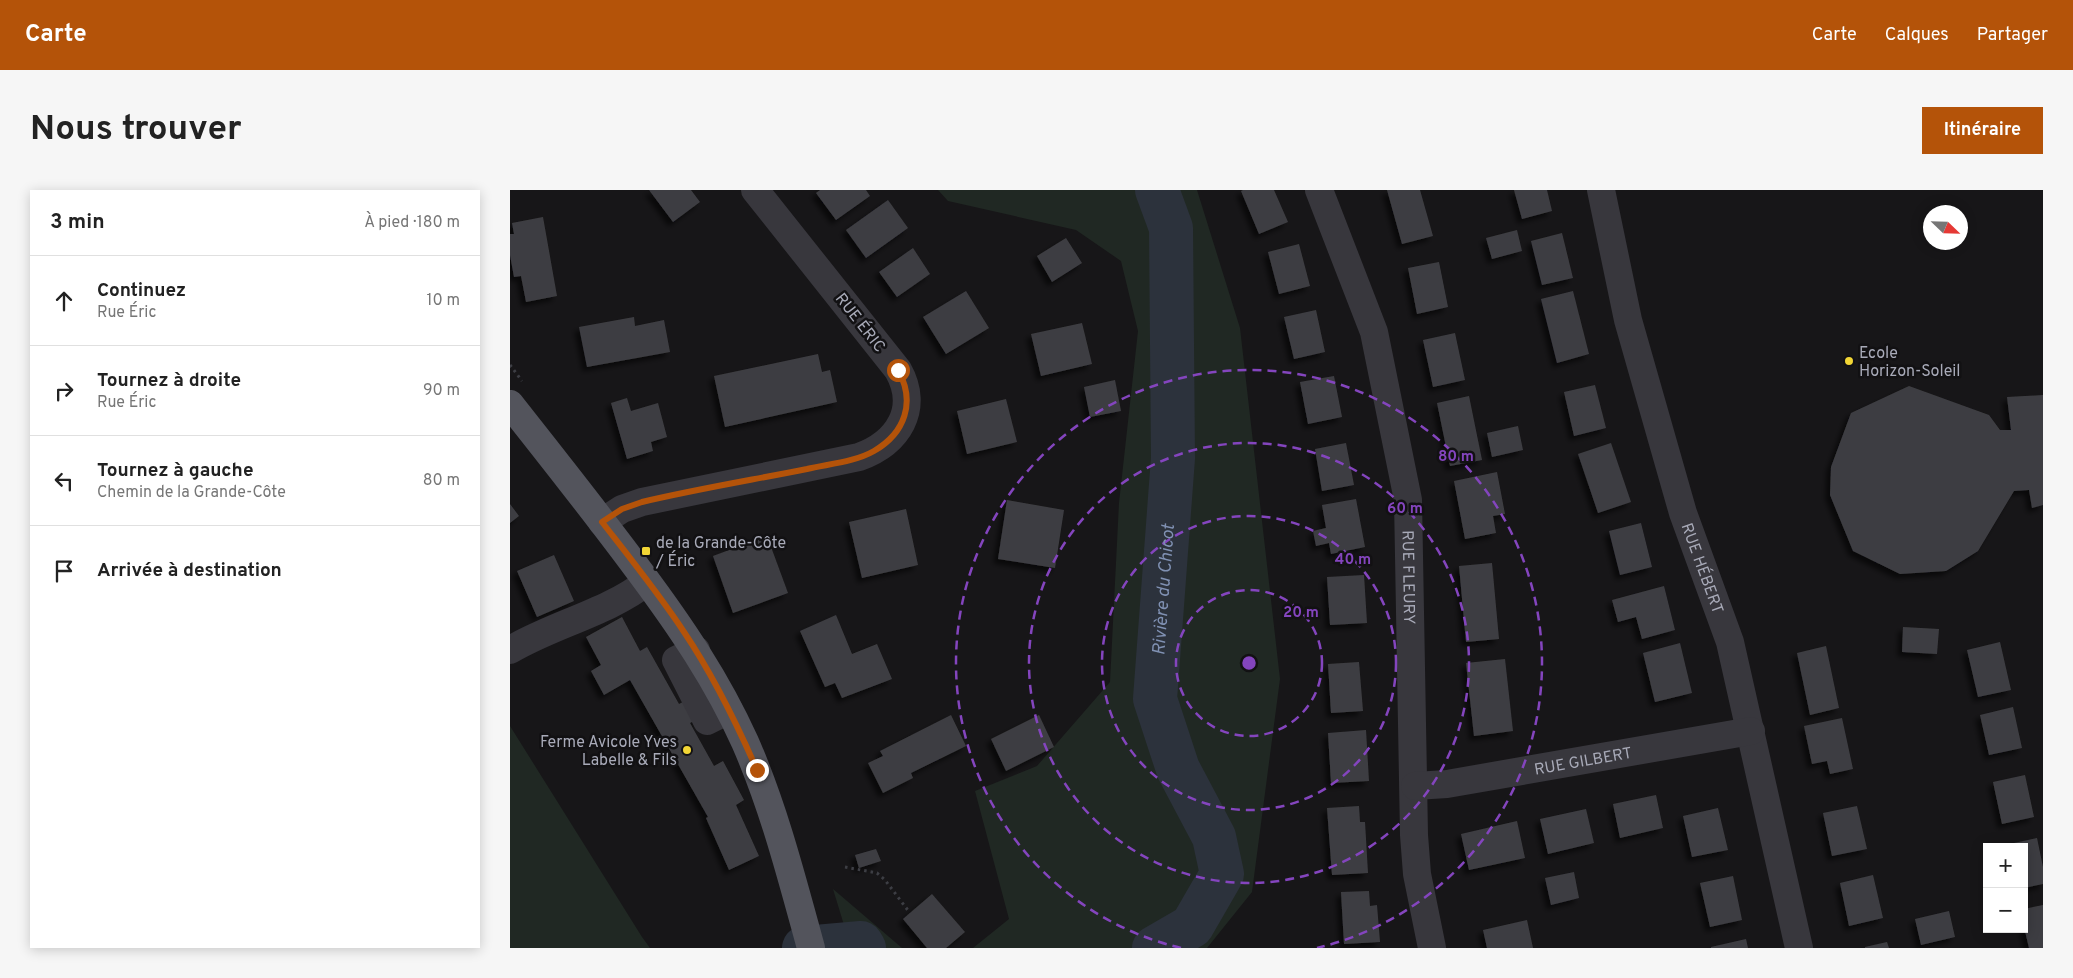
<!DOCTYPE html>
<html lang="fr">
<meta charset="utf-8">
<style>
:root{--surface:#fff;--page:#f6f6f6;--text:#222;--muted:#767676;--line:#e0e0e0;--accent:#b45309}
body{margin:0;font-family:Overpass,sans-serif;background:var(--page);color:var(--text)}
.controls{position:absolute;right:15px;bottom:15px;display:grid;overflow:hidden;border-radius:0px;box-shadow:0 2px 12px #0003}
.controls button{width:45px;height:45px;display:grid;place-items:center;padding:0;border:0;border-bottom:1px solid var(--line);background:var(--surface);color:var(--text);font:25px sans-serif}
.compass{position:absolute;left:1413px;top:15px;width:45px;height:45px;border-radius:50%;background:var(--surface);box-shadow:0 2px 12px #0003;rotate:113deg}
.stop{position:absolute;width:15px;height:15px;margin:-11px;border:4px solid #b45309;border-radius:50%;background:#fff}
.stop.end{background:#b45309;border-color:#fff;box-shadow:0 1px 5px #0008}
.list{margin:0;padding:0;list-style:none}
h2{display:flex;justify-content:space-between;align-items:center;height:65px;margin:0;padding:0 20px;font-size:21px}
h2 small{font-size:16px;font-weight:400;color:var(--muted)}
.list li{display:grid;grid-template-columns:32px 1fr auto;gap:15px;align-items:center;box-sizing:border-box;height:90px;padding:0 20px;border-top:1px solid var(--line)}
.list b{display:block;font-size:19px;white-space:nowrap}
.list p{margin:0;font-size:16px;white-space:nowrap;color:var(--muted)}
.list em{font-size:16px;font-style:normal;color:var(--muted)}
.icon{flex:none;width:28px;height:28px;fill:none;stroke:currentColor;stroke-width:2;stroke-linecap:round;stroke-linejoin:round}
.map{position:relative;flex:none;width:1533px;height:758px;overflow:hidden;border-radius:0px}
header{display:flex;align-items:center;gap:30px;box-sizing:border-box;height:70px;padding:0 25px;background:var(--accent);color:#fff}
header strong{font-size:24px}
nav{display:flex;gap:28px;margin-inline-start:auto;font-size:18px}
.intro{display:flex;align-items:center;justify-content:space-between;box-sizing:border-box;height:120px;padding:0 30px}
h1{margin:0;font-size:35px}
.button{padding:12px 22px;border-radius:0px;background:var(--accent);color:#fff;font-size:18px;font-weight:700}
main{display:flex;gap:30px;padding:0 30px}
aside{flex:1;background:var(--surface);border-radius:0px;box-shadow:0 2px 12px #0003}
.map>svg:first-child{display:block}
</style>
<header>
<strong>Carte</strong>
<nav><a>Carte</a><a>Calques</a><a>Partager</a></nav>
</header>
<div class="intro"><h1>Nous trouver</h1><a class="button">Itinéraire</a></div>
<main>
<aside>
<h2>3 min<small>À pied · 180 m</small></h2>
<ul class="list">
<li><svg class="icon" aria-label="ahead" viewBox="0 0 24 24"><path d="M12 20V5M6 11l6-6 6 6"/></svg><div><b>Continuez</b><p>Rue Éric</p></div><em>10 m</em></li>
<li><svg class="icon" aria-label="right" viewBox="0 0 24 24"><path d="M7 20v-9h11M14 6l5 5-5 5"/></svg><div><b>Tournez à droite</b><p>Rue Éric</p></div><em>90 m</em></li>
<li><svg class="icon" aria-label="left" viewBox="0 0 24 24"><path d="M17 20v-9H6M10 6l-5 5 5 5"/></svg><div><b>Tournez à gauche</b><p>Chemin de la Grande-Côte</p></div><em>80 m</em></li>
<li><svg class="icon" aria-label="arrive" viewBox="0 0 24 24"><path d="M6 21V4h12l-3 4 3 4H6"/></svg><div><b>Arrivée à destination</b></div></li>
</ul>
</aside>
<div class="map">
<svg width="1533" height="758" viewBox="0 0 1533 758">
<defs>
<filter id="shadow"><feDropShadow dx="-4.5" dy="4.5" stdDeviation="2.5" flood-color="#0009"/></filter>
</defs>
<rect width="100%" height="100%" fill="#171618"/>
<g fill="#202823">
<polygon points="428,0 687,0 730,138 770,489 742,702 697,758 463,758 499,729 465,601 527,576 600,492 609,313 628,141 611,71 566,40 438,11"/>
<polygon points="0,536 132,747 140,758 0,758"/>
<polygon points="323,699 392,758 341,758"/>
</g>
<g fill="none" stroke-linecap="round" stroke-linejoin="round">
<g stroke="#2c323c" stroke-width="44">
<polyline points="294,758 351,753 354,758"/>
<path id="s1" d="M644 758 682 736 712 684 704 647 668 579 645 509 663 268 661 38 647 0"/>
</g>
</g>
<g fill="#3e3e42" filter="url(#shadow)">
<polygon points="139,0 181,0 190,12 163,32"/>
<polygon points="310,0 356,0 360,6 326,30 306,3"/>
<polygon points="733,0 764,0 778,32 749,44 731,1"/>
<polygon points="877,0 910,0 923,46 892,54"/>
<polygon points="1004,0 1037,0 1042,21 1012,29"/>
<polygon points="378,10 398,38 356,68 336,40"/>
<polygon points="33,27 47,106 16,112 11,86 4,87 0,65 0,44 4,44 2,33"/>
<polygon points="1007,40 1012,61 982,69 976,48"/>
<polygon points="1052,43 1063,88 1032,95 1021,51"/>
<polygon points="556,48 572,73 542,92 527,66"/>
<polygon points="789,54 800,96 769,104 758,62"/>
<polygon points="403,58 420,84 387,107 369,82"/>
<polygon points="929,72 938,117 907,124 898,78"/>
<polygon points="456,101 479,138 436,164 413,127"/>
<polygon points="1063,101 1079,164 1047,173 1031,109"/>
<polygon points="806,120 815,162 784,169 774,127"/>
<polygon points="124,127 125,136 154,130 160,162 77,177 69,137"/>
<polygon points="572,133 582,174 531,186 521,144"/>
<polygon points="945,143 955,190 923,197 913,150"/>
<polygon points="308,164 312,182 320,180 327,212 215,237 204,186"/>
<polygon points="824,186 832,227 798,234 790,192"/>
<polygon points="605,190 611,221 580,227 574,197"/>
<polygon points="1085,195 1096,238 1064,246 1054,202"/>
<polygon points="1399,196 1479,225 1490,240 1501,240 1497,207 1533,205 1533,315 1522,318 1519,300 1504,301 1468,361 1436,381 1390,384 1343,361 1320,305 1321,277 1341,223"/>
<polygon points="959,206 972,270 940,276 927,213"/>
<polygon points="117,208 121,221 148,213 157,247 141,252 143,261 117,269 101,213"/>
<polygon points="496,209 507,252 457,264 447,221"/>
<polygon points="1008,236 1013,260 982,267 977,243"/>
<polygon points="836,253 844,295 812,301 805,259"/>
<polygon points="1101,253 1121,312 1088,323 1068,264"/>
<polygon points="987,282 995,324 983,326 986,343 955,349 944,291"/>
<polygon points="846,309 855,357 821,364 819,353 806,356 803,341 816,338 812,315"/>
<polygon points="497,310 554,320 545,378 488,369"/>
<polygon points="0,314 9,326 0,333"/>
<polygon points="396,319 408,375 352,388 339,332"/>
<polygon points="1131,333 1142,377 1110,385 1099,341"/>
<polygon points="257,346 278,403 223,423 203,366"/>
<polygon points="44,365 64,411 27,427 7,381"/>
<polygon points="982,373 989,449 956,452 949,376"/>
<polygon points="854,385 857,433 820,435 817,387"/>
<polygon points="1154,396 1165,440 1132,449 1126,427 1108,432 1102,410"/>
<polygon points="326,425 342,464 367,454 382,489 332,508 325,493 315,497 290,441"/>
<polygon points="112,427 130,461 137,457 169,514 177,510 187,529 180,533 204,576 213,571 234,610 226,615 249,666 219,680 196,628 198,627 120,490 94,505 81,481 91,475 76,447"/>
<polygon points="1393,437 1429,439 1427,464 1392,462"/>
<polygon points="1490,452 1501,500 1468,507 1457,460"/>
<polygon points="1170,453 1182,503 1145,512 1133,463"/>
<polygon points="1316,456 1329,518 1300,525 1287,463"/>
<polygon points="995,469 1003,541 964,546 956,473"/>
<polygon points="849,472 853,521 821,523 818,474"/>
<polygon points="1503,517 1512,558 1479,565 1470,525"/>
<polygon points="441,525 456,556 401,583 403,588 373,603 358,573 373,566 370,561"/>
<polygon points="529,525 544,557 496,581 481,549"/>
<polygon points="1332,528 1343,579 1320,584 1317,571 1302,574 1294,536"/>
<polygon points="856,540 859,591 821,593 818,543"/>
<polygon points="1515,585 1524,627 1492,634 1483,592"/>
<polygon points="1146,605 1153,638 1110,648 1103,614"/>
<polygon points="849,616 850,632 855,632 858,683 822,685 817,618"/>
<polygon points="1347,616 1357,659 1322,666 1313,623"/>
<polygon points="1208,618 1218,660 1182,667 1173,626"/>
<polygon points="1076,619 1084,653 1038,664 1030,629"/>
<polygon points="1007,631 1015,668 959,680 951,644"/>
<polygon points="1527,648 1533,677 1533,694 1514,698 1514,657 1496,657 1495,655"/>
<polygon points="366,659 371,671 349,678 345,665"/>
<polygon points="1064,682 1069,708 1041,715 1035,688"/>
<polygon points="1363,685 1373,728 1339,736 1330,693"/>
<polygon points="1223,686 1232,730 1200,737 1190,693"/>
<polygon points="859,701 860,716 867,715 870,752 834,754 831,702"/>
<polygon points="422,704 455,742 436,758 417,758 393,729"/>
<polygon points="1533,715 1533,758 1519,758 1514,737 1514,719"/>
<polygon points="1439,721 1445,747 1411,755 1405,729"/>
<polygon points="1017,730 1023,758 977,758 973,740"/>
<polygon points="1236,749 1238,758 1201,758 1201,757"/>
<polygon points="1377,752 1379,758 1355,758 1355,757"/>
</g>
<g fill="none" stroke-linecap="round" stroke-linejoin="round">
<g stroke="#3d3e44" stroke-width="3" stroke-dasharray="2.5 4" stroke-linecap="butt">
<polyline points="0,175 12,191"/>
<polyline points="335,677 367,683 375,690 400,723"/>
</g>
<g stroke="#38373d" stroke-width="28">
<path id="s2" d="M809 0 864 142 898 310 904 645 907 684 922 758"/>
<path id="s3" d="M1091 0 1118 130 1173 323 1220 452 1289 758"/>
<path d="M92 332 112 319 132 312 349 267C388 253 410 219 388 180L245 0"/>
<path d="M0 460C44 434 97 423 137 392"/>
<polyline points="186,460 166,470 197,531 219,520"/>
<path id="s4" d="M905 596 937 594 1241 541"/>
</g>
<path stroke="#53545c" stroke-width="28" d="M0 214C44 270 88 325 130 382 171 437 207 490 235 552 264 618 282 689 301 758"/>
</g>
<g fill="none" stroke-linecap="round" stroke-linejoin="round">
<path stroke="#b45309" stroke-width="6" d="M247 580C226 532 203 485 174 442 149 404 120 368 92 332L112 319 132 312C187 299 242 290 297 279 318 274 345 272 364 261 395 243 406 212 388 180"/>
</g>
<g fill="none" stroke="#8445be" stroke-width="2.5" stroke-dasharray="9 6">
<circle cx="739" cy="473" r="73"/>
<circle cx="739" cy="473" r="147"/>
<circle cx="739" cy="473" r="220"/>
<path d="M671 758A293 293 0 1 1 807 758"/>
</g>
<g fill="#f2d635" stroke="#121113" stroke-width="2">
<circle cx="1339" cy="171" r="5"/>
<rect x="131" y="356" width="10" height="10" rx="2.5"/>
<circle cx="177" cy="560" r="5"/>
</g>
<g text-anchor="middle" stroke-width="5" stroke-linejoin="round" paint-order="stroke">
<g font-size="16" fill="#a8aab8" stroke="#121113">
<text transform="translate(351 132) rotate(52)" y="6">RUE ÉRIC</text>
<text dy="6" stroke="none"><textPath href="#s3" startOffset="392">RUE HÉBERT</textPath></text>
<text dy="6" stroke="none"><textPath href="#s2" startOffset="401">RUE FLEURY</textPath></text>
<text dy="6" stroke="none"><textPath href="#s4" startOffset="170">RUE GILBERT</textPath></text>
</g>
<g font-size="16" fill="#a8aab8" stroke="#121113" text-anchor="start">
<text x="1349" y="168">Ecole<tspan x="1349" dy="18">Horizon-Soleil</tspan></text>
<text x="146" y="358">de la Grande-Côte<tspan x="146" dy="18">/ Éric</tspan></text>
<text x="167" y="557" text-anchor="end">Ferme Avicole Yves<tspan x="167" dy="18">Labelle &amp; Fils</tspan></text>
</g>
<g font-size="18" font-style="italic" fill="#8091b3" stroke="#121113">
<text dy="6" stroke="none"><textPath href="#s1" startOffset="402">Rivière du Chicot</textPath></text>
</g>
</g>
<circle cx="739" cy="473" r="8" fill="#8445be" stroke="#121113" stroke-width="2.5"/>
<g font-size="15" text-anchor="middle" font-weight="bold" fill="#8445be" stroke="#121113" stroke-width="5" stroke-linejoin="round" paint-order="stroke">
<text x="946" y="271">80 m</text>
<text x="895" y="323">60 m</text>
<text x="843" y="374">40 m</text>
<text x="791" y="427">20 m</text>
</g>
</svg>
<div class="controls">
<button>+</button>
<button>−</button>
</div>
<svg class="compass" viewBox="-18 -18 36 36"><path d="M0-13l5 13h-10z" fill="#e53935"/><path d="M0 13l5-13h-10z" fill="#767676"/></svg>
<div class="stop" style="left:388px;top:180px"></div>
<div class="stop end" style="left:247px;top:580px"></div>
</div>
</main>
